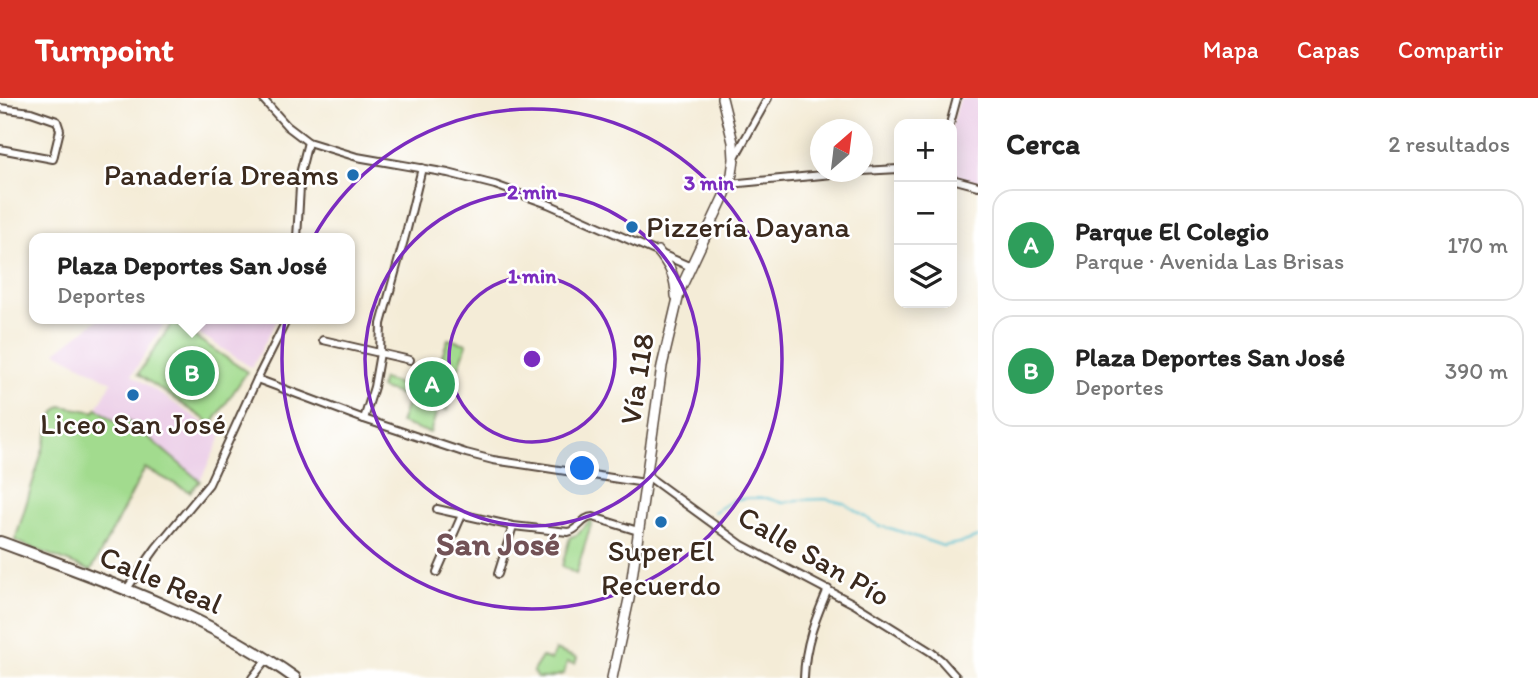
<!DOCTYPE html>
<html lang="es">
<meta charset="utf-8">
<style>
:root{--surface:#fff;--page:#f2f2f2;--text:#222;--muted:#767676;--line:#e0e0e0;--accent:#d93025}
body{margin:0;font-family:Itim,sans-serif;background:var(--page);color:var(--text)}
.controls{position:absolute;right:21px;top:21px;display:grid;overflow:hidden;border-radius:14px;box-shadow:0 4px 18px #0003}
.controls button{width:63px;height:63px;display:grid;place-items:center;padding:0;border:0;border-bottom:2px solid var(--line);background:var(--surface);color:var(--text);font:35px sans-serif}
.compass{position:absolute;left:810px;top:21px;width:63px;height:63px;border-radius:50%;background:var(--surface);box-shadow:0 4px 18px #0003;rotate:28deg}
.you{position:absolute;left:583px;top:371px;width:24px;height:24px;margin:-18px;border:5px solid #fff;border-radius:50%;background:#1a73e8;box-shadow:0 0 0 10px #1a73e833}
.badge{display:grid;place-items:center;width:46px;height:46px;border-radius:50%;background:var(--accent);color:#fff;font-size:23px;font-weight:700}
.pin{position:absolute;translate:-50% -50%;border:4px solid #fff;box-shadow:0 2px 7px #0006}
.popup{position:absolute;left:29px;top:135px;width:326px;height:91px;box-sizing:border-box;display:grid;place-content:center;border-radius:14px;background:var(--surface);filter:drop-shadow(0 2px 5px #0005);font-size:23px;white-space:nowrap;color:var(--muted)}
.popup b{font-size:26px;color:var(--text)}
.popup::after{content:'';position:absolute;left:50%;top:100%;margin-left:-14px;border:14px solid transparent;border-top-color:var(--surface)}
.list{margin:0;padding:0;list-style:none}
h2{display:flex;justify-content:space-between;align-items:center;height:91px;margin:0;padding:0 28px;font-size:30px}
h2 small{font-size:23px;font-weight:400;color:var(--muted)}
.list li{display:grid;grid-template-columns:46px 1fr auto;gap:21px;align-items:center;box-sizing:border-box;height:112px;margin:0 14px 14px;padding:0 14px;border:2px solid var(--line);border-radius:21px}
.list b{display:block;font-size:26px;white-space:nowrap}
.list p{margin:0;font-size:23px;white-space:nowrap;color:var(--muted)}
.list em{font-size:23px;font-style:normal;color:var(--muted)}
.icon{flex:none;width:38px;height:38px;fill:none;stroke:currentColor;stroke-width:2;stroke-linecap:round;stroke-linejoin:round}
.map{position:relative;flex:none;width:978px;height:580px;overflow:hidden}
header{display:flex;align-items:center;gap:42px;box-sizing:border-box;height:98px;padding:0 35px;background:var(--accent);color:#fff}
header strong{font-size:33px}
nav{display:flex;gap:38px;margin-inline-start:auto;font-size:24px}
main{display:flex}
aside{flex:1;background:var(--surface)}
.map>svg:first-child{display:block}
</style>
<header>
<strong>Turnpoint</strong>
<nav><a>Mapa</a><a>Capas</a><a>Compartir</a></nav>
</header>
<main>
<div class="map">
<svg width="978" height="580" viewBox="0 0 978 580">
<rect width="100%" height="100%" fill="#fff"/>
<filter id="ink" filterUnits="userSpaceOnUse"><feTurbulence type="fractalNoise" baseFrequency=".0143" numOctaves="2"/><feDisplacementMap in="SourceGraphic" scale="14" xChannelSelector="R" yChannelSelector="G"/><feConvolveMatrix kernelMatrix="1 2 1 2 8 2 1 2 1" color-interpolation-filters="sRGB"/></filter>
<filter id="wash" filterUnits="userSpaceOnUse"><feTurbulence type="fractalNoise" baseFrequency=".00686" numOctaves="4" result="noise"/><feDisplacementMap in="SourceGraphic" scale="28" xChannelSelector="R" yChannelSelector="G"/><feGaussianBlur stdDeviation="1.57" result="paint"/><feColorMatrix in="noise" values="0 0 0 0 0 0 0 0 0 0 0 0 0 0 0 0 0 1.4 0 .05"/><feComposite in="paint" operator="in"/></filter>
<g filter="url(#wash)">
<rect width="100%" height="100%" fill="#f4ecd7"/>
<g fill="#edd1e9">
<polygon points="960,0 978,0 978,84 952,77 952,27"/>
<polygon points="99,221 167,221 132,277 222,337 200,383 123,318 117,325 97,310 112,284 56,254"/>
<polygon points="177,221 277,221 252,270"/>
</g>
<g fill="#a2db8e" stroke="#6e8256" stroke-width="2">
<polygon points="173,224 247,274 212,326 138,276"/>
<polygon points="448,241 467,246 450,295 450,305 447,312 438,310 430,335 400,325 409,300 380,290 383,281 409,289 412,283 418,281 418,274 421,270 423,270 424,264 438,268"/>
<polygon points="61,308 95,314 97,310 117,325 123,318 200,383 190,394 145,370 91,473 15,443 52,321 55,314"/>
<polygon points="589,423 592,423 576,476 562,468 570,439 577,437"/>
<polygon points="555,552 577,560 575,566 567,564 564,576 547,580 537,580 533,573 542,559 551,562"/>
</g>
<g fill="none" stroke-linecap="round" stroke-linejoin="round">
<polyline stroke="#56c0d2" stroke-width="2" points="714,414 733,402 748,400 766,400 783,405 798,402 825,401 844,405 879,428 893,431 943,448 964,444 978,439"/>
</g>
</g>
<g filter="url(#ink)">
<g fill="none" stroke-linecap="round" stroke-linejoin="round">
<defs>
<g id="street">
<polyline points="262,0 287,28 308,44 357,59 448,75 495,87 548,106 691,169"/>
<polyline points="0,10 31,14 57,23 60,32 53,61 0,51"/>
<polyline points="950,26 957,0"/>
<polyline points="735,59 768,0"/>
<polyline points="862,73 899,71"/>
<polyline points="952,81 978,88"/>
<polyline points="729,86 854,74"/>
<polyline points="297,140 301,72 308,44"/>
<polyline points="323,242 410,262"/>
<polyline points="257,281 364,321 466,355 493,362 645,385"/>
<polyline points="364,321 374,289 380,255 381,226 407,131 422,70"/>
<polyline points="646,377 742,447 854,506 931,554 941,562 957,580"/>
<path d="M437 411 513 428 568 434C579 432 582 419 593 419L638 433"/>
<polyline points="437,474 462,417"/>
<polyline points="498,476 513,428"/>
<polyline points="126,492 156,450 209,386 257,281 287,221"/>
<polyline points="252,580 268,560"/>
<path d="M804 580C805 546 815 522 828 491"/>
</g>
<g id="secondary">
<path d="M658 153C669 167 676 179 676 198"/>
<polyline points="612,580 629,501 662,268 680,192 725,96 732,76 734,61 733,44 722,0"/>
</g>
<path id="primary" d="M0 444C101 481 207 517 295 580"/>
</defs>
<use href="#street" stroke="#57473a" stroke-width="10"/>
<use href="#secondary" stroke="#57473a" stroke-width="12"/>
<use href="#primary" stroke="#57473a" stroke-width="14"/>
<use href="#street" stroke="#fff" stroke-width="6"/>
<use href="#secondary" stroke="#fff" stroke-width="9"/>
<use href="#primary" stroke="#fff" stroke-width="10"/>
</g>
</g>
<g fill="none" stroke="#7b2cbf" stroke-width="3.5">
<circle cx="532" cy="261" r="83"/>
<circle cx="532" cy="261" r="167"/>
<circle cx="532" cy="261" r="250"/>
</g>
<g fill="#1f6fb2" stroke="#fff" stroke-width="2.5">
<circle cx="353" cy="77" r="7"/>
<circle cx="632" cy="129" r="7"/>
<circle cx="133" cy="297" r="7"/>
<circle cx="661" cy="424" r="7"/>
</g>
<g text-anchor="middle" stroke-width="5" stroke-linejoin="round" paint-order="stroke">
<g font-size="30" fill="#3b2a1e" stroke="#fff">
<text x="339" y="87" text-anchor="end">Panadería Dreams</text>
<text x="646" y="139" text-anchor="start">Pizzería Dayana</text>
<text x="133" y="336">Liceo San José</text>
<text x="661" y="463">Super El<tspan x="661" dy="34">Recuerdo</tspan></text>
</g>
<g font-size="30" fill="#3b2a1e" stroke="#fff">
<text transform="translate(637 281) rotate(-81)" y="10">Vía 118</text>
<text transform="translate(814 458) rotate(30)" y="10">Calle San Pío</text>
<text transform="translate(161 482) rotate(23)" y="10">Calle Real</text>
</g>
<g font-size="33" font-weight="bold" fill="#725256" stroke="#fff">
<text x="498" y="457">San José</text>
</g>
</g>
<circle cx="532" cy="261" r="10" fill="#7b2cbf" stroke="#fff" stroke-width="3.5"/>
<g font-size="21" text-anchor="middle" font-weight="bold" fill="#7b2cbf" stroke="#fff" stroke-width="5" stroke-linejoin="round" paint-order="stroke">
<text x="709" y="92">3 min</text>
<text x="532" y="101">2 min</text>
<text x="532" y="185">1 min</text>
</g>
</svg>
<div class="controls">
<button>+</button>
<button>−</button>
<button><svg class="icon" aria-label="layers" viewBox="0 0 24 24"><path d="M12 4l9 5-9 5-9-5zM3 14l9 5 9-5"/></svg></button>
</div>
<svg class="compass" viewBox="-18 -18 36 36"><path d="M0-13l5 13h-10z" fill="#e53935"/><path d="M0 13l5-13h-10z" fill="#767676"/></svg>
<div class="you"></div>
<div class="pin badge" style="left:432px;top:286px;background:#2e9e5b">A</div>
<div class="pin badge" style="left:192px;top:275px;background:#2e9e5b">B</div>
<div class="popup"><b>Plaza Deportes San José</b>Deportes</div>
</div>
<aside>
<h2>Cerca<small>2 resultados</small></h2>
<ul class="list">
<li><span class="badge" style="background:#2e9e5b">A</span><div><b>Parque El Colegio</b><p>Parque · Avenida Las Brisas</p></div><em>170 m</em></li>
<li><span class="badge" style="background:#2e9e5b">B</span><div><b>Plaza Deportes San José</b><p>Deportes</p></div><em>390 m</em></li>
</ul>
</aside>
</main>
